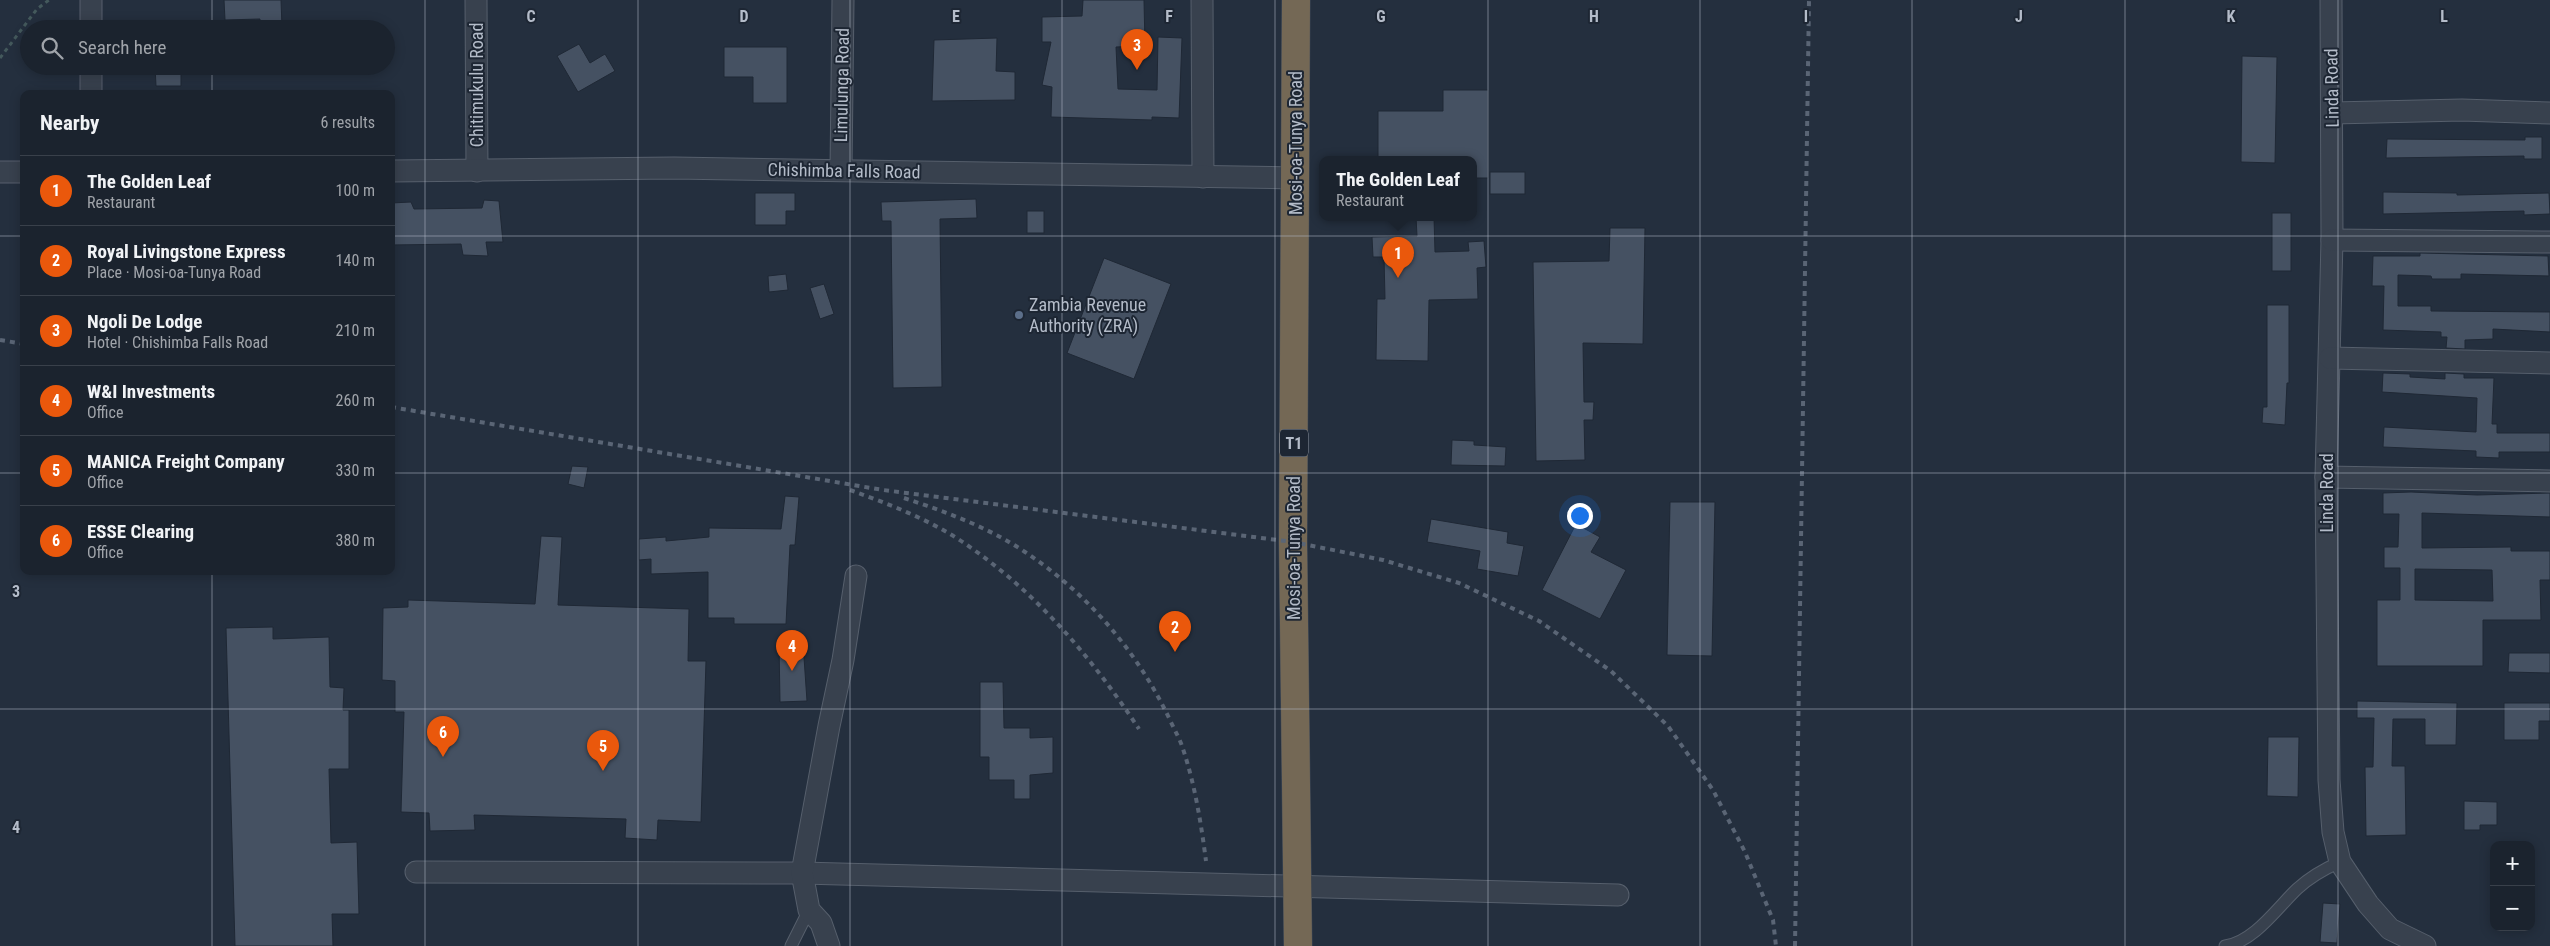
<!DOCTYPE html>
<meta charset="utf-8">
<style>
:root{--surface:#1b232e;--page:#282f3a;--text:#f1f3f6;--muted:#a0a4aa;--line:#39404a;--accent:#ea580c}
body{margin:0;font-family:"Roboto Condensed",sans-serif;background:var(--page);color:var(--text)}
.controls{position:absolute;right:15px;bottom:15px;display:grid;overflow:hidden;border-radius:10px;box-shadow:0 2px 12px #0003}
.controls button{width:45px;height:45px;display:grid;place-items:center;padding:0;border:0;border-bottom:1px solid var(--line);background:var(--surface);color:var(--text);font:25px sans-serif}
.you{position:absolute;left:1579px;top:515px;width:18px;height:18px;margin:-12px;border:4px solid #fff;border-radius:50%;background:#1a73e8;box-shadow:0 0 0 8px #1a73e833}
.badge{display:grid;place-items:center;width:32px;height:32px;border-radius:50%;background:var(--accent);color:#fff;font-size:16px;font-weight:700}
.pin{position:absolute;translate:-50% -41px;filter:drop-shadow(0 1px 2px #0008)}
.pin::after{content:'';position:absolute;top:26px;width:18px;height:15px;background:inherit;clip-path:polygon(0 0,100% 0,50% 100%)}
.popup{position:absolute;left:1319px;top:156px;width:158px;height:65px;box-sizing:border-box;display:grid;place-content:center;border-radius:10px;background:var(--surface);filter:drop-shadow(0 1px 4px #0005);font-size:16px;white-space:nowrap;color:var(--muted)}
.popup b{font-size:19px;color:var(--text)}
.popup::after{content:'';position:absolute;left:50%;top:100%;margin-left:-10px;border:10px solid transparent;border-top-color:var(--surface)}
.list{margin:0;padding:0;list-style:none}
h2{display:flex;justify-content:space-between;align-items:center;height:65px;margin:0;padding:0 20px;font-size:21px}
h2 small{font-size:16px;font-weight:400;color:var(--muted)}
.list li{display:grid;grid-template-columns:32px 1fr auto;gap:15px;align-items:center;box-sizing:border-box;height:70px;padding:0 20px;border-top:1px solid var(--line)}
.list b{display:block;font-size:19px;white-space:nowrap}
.list p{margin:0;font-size:16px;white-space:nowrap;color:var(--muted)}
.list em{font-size:16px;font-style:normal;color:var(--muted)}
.icon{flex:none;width:28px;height:28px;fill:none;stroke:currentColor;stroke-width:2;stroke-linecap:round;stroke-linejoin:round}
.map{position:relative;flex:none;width:2550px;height:946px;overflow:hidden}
.search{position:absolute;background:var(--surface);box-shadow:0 2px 12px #0003;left:20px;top:20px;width:375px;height:55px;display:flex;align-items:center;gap:12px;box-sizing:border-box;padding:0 18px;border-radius:28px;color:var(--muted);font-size:19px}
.panel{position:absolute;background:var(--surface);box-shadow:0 2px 12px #0003;left:20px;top:90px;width:375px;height:485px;border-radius:10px}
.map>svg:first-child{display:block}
</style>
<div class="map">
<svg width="2550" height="946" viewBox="0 0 2550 946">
<rect width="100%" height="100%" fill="#242f3e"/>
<g fill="#455162" stroke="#1f2835" fill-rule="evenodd">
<polygon points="224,0 281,0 282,27 260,28 260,19 225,20"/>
<polygon points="1083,0 1144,0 1145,46 1116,47 1118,89 1157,90 1158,37 1182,38 1179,118 1152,117 1152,120 1051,117 1052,87 1042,85 1051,42 1042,42 1042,17 1082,16"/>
<polygon points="997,38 996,71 1015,72 1015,100 932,101 934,40"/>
<polygon points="579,44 590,63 605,54 615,71 578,92 557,56"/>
<polygon points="724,47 787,47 787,103 753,103 753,77 724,77"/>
<polygon points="2242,56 2277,57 2275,163 2241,162"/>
<polygon points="155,66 181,66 181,86 156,86"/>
<polygon points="1443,90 1488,90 1488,178 1473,178 1473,159 1378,159 1378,111 1443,111"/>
<polygon points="2525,137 2542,137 2542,159 2524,159 2524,156 2386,158 2387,139 2525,140"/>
<rect x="1490" y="172" width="35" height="22"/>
<polygon points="2383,192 2457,193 2457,195 2549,193 2550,214 2524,215 2524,211 2383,214"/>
<polygon points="755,193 795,193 795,211 786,211 786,225 755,225"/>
<polygon points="976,199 977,218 940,219 942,387 893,388 891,221 882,221 881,202"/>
<polygon points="484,200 499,201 503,242 486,242 488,256 463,255 461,244 391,245 391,203 411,202 414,209 482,208"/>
<rect x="1027" y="211" width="17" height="22"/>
<rect x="2272" y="213" width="19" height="58"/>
<polygon points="1416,217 1434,217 1435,252 1469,251 1468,242 1484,241 1486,267 1477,268 1478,299 1429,300 1428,361 1376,360 1377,299 1385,299 1384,257 1373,257 1372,237 1417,236"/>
<polygon points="1610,228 1645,228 1643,344 1583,343 1584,402 1594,402 1593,420 1584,420 1585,460 1536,461 1533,262 1609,261"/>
<polygon points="2420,253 2548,256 2549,276 2461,274 2461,279 2432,279 2431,276 2398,275 2398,306 2431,306 2431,311 2550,312 2550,332 2493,329 2493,339 2465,340 2465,349 2446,348 2447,337 2441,337 2441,332 2383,330 2384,286 2372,286 2373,256 2420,256"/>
<polygon points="1104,258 1171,284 1134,379 1067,353"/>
<polygon points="786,274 788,290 769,292 768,276"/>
<polygon points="824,284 834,314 820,319 810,288"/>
<polygon points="2267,305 2289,305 2289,383 2287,383 2285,425 2262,423 2263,407 2267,407"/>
<polygon points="2383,373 2410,374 2410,377 2445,379 2445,373 2464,374 2464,378 2494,378 2492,424 2497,424 2497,433 2550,433 2550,452 2499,452 2499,458 2476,457 2476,451 2383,447 2384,427 2476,432 2477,398 2382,392"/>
<polygon points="1452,440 1474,441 1474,445 1506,447 1505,466 1451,465"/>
<polygon points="572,466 588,467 584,488 568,484"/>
<path d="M2411 492 2477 495 2550 493V517L2422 513V548L2511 547V551H2550V580H2540L2541 620H2483V666H2377V600H2400V568H2384V547H2398L2399 514H2383V493ZM2415 569 2492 570 2493 601 2415 600Z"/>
<polygon points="785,496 799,497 795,545 790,545 786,624 734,624 734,618 708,618 708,572 651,574 651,559 639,560 639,539 666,537 666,541 709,537 709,528 781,529"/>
<polygon points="1670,502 1715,502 1712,656 1667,655"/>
<polygon points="1431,519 1508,532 1507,543 1524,546 1518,576 1477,569 1480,551 1427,542"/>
<polygon points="1576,524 1600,537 1591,552 1626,570 1600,619 1542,590"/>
<polygon points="541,536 562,537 558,605 689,609 688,661 706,661 701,822 658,820 657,840 625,838 626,819 474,815 475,830 430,831 429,813 401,812 404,712 395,712 395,681 382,680 383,608 408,607 408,600 535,604"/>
<polygon points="273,627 273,639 329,637 330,687 344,688 343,710 349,710 349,769 329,769 331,843 357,842 359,914 332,914 333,946 235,946 226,628"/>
<polygon points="803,643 807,701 780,702 779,645"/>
<polygon points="2509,653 2550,653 2550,673 2508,672"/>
<polygon points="980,682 1003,682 1004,728 1030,728 1030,738 1053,737 1053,773 1030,775 1030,799 1014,799 1014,780 989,780 989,757 980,757"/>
<polygon points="2357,701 2457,703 2456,745 2425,745 2425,719 2393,719 2392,766 2405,766 2406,835 2366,836 2365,767 2373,767 2374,718 2357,718"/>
<polygon points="2504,703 2550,703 2550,721 2539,721 2539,740 2504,740"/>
<polygon points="2268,737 2299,737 2298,797 2267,796"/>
<polygon points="2464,801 2497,802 2497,825 2480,825 2480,830 2464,830"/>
<polygon points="2323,903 2340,904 2337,943 2320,942"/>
</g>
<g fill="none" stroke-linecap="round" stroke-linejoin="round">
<defs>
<g id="lane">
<polyline points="791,946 809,910"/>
<path d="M2225 946C2254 942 2277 908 2297 889 2310 877 2324 869 2340 862"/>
</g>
<g id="street">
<polyline points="476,0 477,171"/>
<polyline points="1202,0 1203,177"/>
<polyline points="2331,0 2332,240 2326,477 2329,780 2333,832 2340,862 2368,904 2390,929 2425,946"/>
<polyline points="91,29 91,0"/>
<polyline points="91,94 91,66"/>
<polyline points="2333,113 2462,110 2550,113"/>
<polyline points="841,170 843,0"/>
<polyline points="391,171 674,168 1296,178"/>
<polyline points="0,172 24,172"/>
<polyline points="2332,240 2550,242"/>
<polyline points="2330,358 2550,363"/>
<polyline points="2326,477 2550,481"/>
<polyline points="416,872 802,873 1618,895"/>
<polyline points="829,946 821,923 809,910 802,873 829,726 843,660 856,576"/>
</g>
<polyline id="highway" points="1296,0 1293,542 1298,946"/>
</defs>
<use href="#lane" stroke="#565f6c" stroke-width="13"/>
<use href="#street" stroke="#565f6c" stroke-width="23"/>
<use href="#highway" stroke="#434c59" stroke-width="29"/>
<polyline stroke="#44595c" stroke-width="3" stroke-dasharray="4 4" stroke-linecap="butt" points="0,58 37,9 49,0"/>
<use href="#lane" stroke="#38414e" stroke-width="11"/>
<use href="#street" stroke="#38414e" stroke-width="21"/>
<use href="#highway" stroke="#746855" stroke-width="28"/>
<g stroke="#5a6575" stroke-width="4" stroke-dasharray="5 5" stroke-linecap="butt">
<polyline points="0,340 24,344"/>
<polyline points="391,407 883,490 1293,542 1383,560 1459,583 1539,621 1611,671 1668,726 1713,790 1745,852 1773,920 1776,946"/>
<path d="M850 490C889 504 933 521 967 545 1038 594 1092 658 1139 729"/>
<path d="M904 498C946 512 988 527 1025 552 1087 593 1137 651 1169 718 1174 729 1180 739 1183 749 1195 785 1201 823 1206 861"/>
<polyline points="1795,946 1809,0"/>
</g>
</g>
<path fill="none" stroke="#b4bcc9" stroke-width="1" stroke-opacity="0.55" d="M212 0V29M425 0V946M638 0V946M850 0V946M1062 0V946M1275 0V946M1488 0V946M1700 0V946M1912 0V946M2125 0V946M2338 0V946M212 66V94M0 236H24M391 236H2550M0 473H24M391 473H2550M212 571V946M0 709H2550"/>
<circle fill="#5c6f8a" stroke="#1d2633" stroke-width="2" cx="1019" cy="315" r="5"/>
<g text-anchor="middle" stroke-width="4" stroke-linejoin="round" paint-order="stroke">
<rect fill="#1d2633" stroke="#878f9c" stroke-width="1" x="1280" y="429.5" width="28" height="27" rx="4"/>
<g font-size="16" font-weight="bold" fill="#b4bcc9">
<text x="1294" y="449">T1</text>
</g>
<g font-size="18" fill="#b4bcc9" stroke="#1d2633">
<text transform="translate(477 85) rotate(-90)" y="6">Chitimukulu Road</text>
<text transform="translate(842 85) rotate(-89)" y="6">Limulunga Road</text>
<text transform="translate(2332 88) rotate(-91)" y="6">Linda Road</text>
<text transform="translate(1296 143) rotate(-90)" y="6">Mosi-oa-Tunya Road</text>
<text transform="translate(844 171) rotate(1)" y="6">Chishimba Falls Road</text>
<text transform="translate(2327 493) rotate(-90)" y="6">Linda Road</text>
<text transform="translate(1294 548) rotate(-90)" y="6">Mosi-oa-Tunya Road</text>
</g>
<g font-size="18" fill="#b4bcc9" stroke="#1d2633" text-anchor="start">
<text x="1029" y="311">Zambia Revenue<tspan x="1029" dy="21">Authority (ZRA)</tspan></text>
</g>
</g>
<g font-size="16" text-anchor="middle" font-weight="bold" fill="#b4bcc9" stroke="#1d2633" stroke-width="4" stroke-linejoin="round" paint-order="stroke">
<text x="531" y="22">C</text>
<text x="744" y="22">D</text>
<text x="956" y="22">E</text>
<text x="1169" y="22">F</text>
<text x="1381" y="22">G</text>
<text x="1594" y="22">H</text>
<text x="1806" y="22">I</text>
<text x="2019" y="22">J</text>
<text x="2231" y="22">K</text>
<text x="2444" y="22">L</text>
<text x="16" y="597">3</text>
<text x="16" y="833">4</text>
</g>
</svg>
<div class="controls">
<button>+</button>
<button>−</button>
</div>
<div class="you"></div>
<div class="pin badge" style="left:1398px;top:278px">1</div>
<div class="popup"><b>The Golden Leaf</b>Restaurant</div>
<div class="pin badge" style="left:1175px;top:652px">2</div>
<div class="pin badge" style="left:1137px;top:70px">3</div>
<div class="pin badge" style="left:792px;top:671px">4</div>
<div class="pin badge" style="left:603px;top:771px">5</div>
<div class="pin badge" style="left:443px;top:757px">6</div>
<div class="search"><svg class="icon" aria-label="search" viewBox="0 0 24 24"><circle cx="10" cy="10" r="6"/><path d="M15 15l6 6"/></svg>Search here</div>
<section class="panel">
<h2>Nearby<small>6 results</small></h2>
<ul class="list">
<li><span class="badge">1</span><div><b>The Golden Leaf</b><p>Restaurant</p></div><em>100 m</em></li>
<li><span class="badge">2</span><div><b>Royal Livingstone Express</b><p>Place · Mosi-oa-Tunya Road</p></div><em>140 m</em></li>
<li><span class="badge">3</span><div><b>Ngoli De Lodge</b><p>Hotel · Chishimba Falls Road</p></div><em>210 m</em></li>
<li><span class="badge">4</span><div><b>W&amp;I Investments</b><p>Office</p></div><em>260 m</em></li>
<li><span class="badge">5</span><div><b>MANICA Freight Company</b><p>Office</p></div><em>330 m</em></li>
<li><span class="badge">6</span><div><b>ESSE Clearing</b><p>Office</p></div><em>380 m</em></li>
</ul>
</section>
</div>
